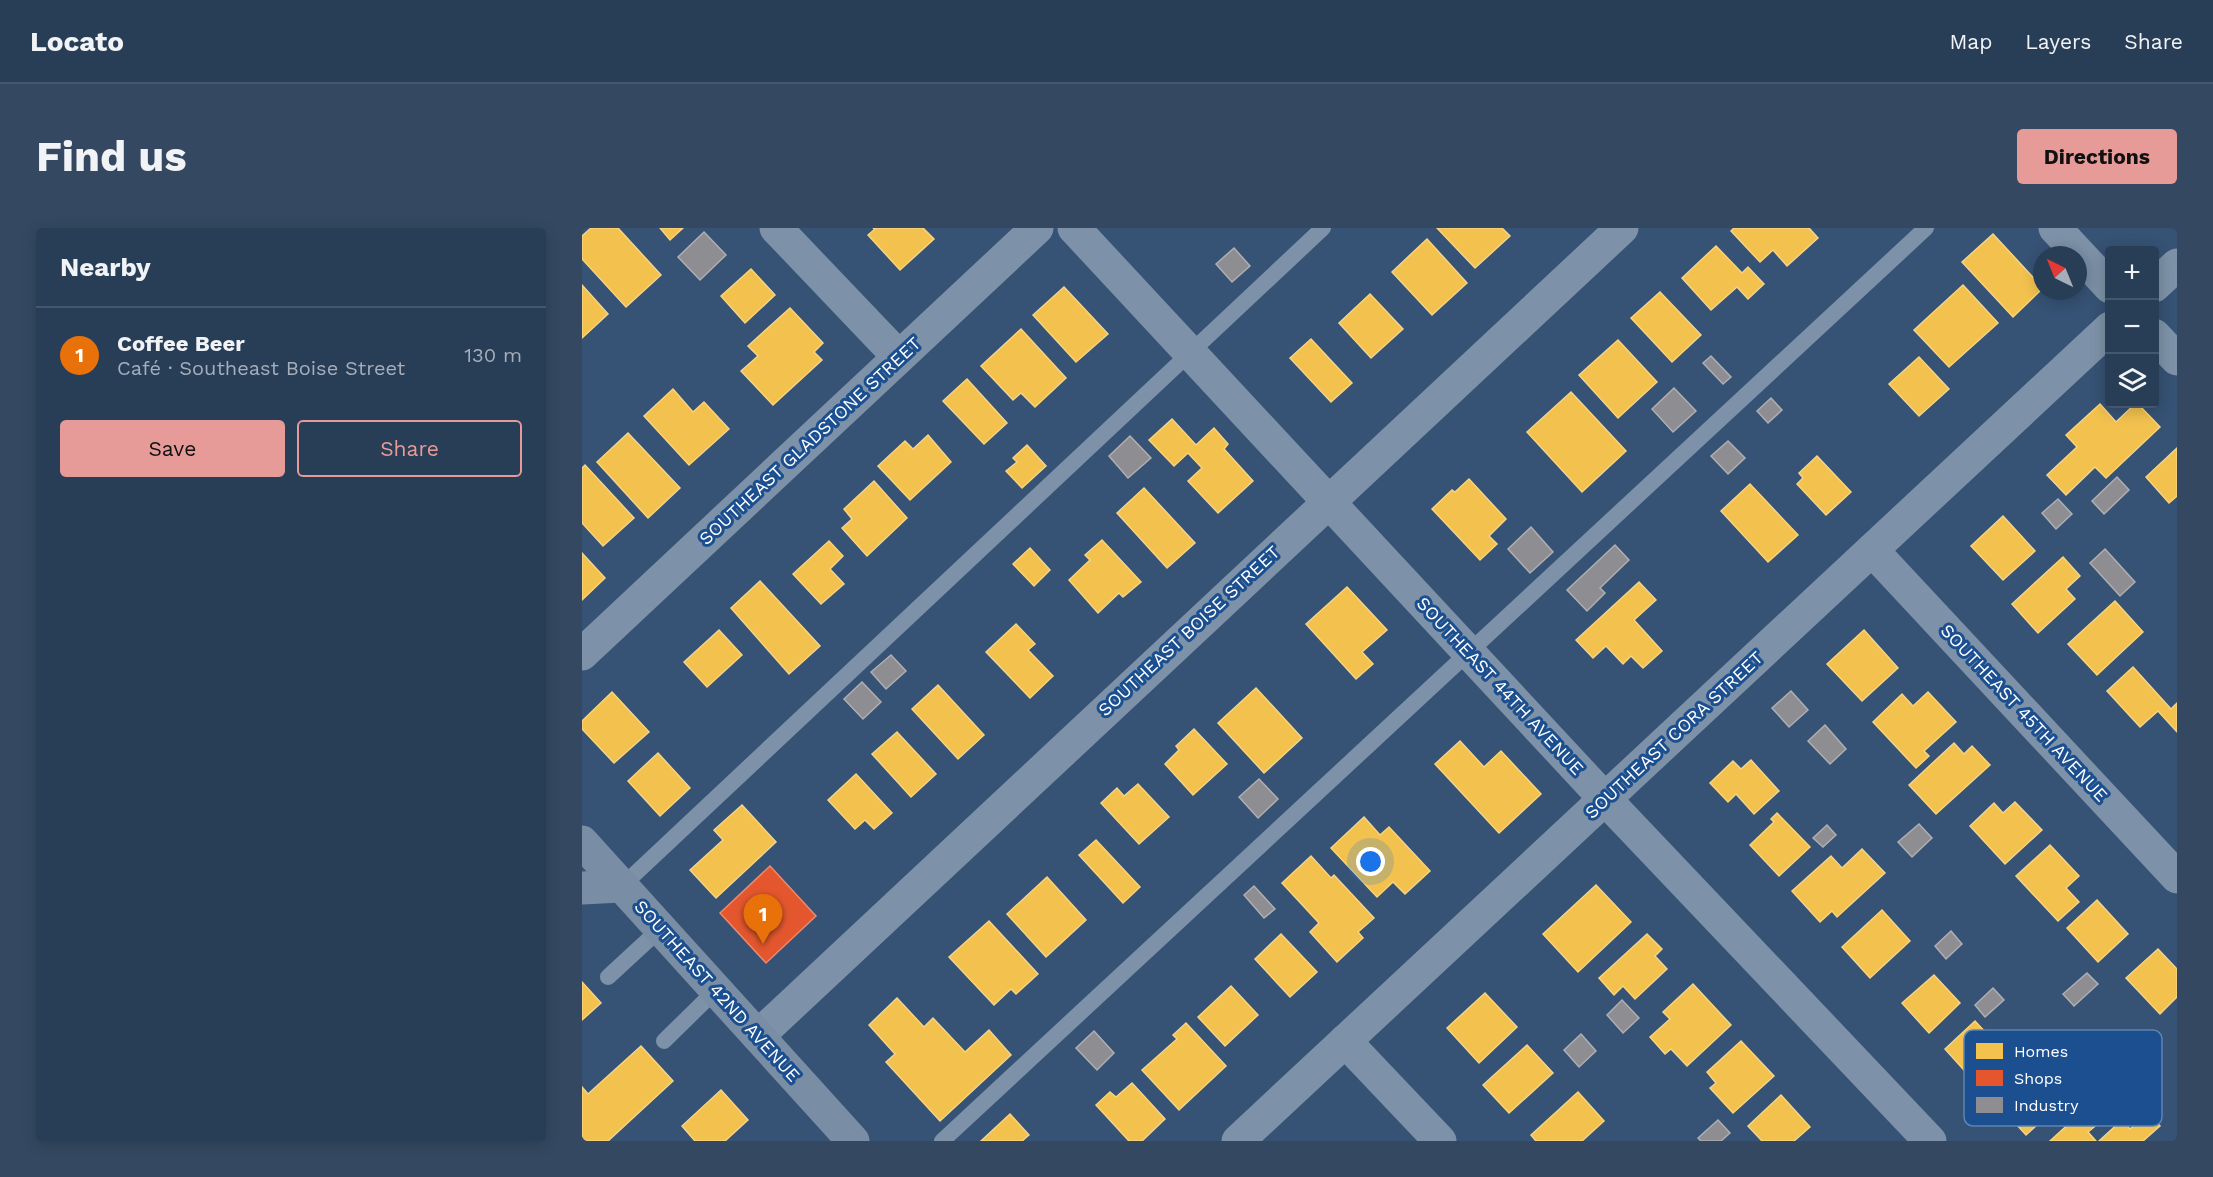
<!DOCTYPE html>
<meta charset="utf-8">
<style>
:root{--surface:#283e57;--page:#344961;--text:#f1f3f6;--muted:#a5aeba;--line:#44576d;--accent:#e69b98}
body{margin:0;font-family:"Work Sans",sans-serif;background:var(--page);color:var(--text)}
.controls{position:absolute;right:18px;top:18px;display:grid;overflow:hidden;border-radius:6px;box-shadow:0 3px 15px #0003}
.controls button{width:54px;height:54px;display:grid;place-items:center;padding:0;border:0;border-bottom:2px solid var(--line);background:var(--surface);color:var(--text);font:30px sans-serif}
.compass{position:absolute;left:1451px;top:18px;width:54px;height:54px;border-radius:50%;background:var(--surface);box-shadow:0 3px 15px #0003;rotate:317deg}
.you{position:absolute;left:789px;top:634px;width:21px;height:21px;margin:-15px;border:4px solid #fff;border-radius:50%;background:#1a73e8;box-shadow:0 0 0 9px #1a73e833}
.badge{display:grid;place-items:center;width:39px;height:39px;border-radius:50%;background:var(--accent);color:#fff;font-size:20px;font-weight:700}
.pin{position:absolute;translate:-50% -50px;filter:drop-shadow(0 2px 3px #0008)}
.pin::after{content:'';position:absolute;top:32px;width:21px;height:18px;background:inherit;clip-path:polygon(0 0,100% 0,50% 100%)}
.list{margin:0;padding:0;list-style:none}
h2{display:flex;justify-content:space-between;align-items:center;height:78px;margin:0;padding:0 24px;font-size:26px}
h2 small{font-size:20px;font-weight:400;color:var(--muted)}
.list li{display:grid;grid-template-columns:39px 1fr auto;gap:18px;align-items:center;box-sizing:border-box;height:96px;padding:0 24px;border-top:2px solid var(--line)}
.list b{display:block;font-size:22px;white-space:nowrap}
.list p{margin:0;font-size:20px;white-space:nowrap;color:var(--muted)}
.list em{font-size:20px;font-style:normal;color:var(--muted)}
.actions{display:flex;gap:12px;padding:18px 24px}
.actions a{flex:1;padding:14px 0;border:2px solid var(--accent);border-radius:6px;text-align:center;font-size:21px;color:var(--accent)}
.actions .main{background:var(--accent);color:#111}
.icon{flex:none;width:33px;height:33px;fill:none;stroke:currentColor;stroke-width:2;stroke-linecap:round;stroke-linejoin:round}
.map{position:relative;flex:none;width:1595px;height:913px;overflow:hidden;border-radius:6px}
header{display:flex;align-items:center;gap:36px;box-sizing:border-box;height:84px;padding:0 30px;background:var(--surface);border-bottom:2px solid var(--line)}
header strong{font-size:28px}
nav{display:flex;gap:33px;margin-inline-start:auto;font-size:21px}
.intro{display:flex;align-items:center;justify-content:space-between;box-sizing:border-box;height:144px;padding:0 36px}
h1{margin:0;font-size:42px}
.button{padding:15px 27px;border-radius:6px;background:var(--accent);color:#111;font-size:21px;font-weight:700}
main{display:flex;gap:36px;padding:0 36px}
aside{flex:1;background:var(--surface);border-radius:6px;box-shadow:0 3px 15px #0003}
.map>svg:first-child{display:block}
</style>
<header>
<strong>Locato</strong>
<nav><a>Map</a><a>Layers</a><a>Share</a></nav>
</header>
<div class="intro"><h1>Find us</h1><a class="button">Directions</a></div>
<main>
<aside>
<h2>Nearby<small></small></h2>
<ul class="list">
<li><span class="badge" style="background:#e8710a">1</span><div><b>Coffee Beer</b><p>Café · Southeast Boise Street</p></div><em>130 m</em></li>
</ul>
<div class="actions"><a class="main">Save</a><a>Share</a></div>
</aside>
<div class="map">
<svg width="1595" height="913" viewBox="0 0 1595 913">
<rect width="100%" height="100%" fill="#365274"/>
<g fill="#f2c14e" stroke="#f6d483" stroke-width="1.5">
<polygon points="9,0 36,0 79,47 44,79 0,31 0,8"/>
<polygon points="78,0 101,0 88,12"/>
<polygon points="291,0 341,0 352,11 318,42 286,7 293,1"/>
<polygon points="855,0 920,0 928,8 893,40"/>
<polygon points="1152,0 1227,0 1236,10 1205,38 1191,22 1178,34 1149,3"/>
<polygon points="1411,6 1460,59 1460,61 1431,89 1380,34"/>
<polygon points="845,11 885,55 850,87 810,44"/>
<polygon points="1134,18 1160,45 1166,39 1182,56 1166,71 1155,59 1129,82 1100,50"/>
<polygon points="169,41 193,67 163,95 139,68"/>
<polygon points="0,57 26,86 0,110"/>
<polygon points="1381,57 1416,95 1367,139 1332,102"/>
<polygon points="482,59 526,106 494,134 451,87"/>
<polygon points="1078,64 1119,107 1090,134 1049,90"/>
<polygon points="788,66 821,101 789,130 757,95"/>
<polygon points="208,80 241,115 232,124 240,132 191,177 159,143 176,128 166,118"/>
<polygon points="439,101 484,150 453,179 439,165 431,172 399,138"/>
<polygon points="729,111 770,155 749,174 708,130"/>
<polygon points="1036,112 1075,154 1036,190 997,147"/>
<polygon points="1337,129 1367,161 1337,188 1307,156"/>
<polygon points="385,151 425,195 402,216 361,173"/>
<polygon points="91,161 111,184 122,174 147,201 107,237 62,188"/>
<polygon points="989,164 1044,223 1000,264 945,204"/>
<polygon points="1518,176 1534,194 1553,176 1556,176 1578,199 1524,250 1513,239 1484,267 1465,247 1495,219 1484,207"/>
<polygon points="590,191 614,217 632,200 646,216 642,221 671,253 636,285 606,253 620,240 606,225 592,238 567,212"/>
<polygon points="46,205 98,260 66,290 15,234"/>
<polygon points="346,207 369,234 328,272 296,238 323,213 331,221"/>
<polygon points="445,217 464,238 440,260 424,243 435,234 431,230"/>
<polygon points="1595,220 1595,268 1587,275 1564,249"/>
<polygon points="1235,228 1269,264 1244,287 1215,256 1221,250 1217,245"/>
<polygon points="3,237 52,290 21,318 0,295 0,240"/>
<polygon points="887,251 924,291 907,308 915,316 898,332 850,281 870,262 873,264"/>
<polygon points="292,253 325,290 285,328 260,300 270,291 262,281"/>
<polygon points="1168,256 1216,307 1186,334 1139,283"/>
<polygon points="562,260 613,315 585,340 535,285"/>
<polygon points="1421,288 1453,323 1421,352 1389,318"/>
<polygon points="520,312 559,354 541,369 537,365 516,385 487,352 508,332 503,327"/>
<polygon points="247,313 261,328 248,341 262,356 239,376 211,346"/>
<polygon points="448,320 468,342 452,358 431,336"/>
<polygon points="0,325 23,350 0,372"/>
<polygon points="1481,329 1498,348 1484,361 1493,371 1456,405 1430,376"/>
<polygon points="178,353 238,418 207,446 149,380"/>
<polygon points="1057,354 1074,372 1052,392 1080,423 1061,440 1049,428 1041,436 1024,418 1011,430 994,412"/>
<polygon points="765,359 805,402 780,424 791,436 774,451 724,396"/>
<polygon points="1533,373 1561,404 1515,447 1486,416"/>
<polygon points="434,396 453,416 446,422 471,448 448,470 404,424"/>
<polygon points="137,402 160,427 125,459 102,434"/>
<polygon points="1282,402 1316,440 1280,473 1245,436"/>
<polygon points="1551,439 1589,481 1595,475 1595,504 1576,483 1558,499 1525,463"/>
<polygon points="356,457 402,507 376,531 330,481"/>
<polygon points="674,460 720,510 682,545 636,495"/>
<polygon points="30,464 67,504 32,535 0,501 0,493"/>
<polygon points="1346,464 1374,494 1342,523 1347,528 1334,540 1291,494 1320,466 1331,478"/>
<polygon points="612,501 645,536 611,567 583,536 597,522 594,518"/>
<polygon points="315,504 354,546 329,569 290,526"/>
<polygon points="878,513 902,539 919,523 959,566 917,605 853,536"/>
<polygon points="1372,515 1382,526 1390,518 1408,537 1354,586 1327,557"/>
<polygon points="76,525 108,560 78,588 46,553"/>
<polygon points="1169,532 1197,563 1172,586 1154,566 1146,574 1128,555 1151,533 1159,541"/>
<polygon points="274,546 310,585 292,601 283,592 273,601 246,572"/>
<polygon points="556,556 587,589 557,616 519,575 535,560 542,568"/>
<polygon points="1433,574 1460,602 1423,636 1388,598 1412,575 1421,585"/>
<polygon points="160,577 194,614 134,670 108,642 141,612 132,602"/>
<polygon points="1195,585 1228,619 1197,648 1168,617 1192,594 1189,591"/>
<polygon points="782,589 798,607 807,599 848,643 823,666 811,654 795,669 749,620"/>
<polygon points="514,612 558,659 541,675 497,627"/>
<polygon points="1468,617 1497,648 1484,660 1497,674 1476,693 1434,648"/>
<polygon points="1280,621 1303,645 1255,689 1250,683 1238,694 1210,663 1249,628 1260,640"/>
<polygon points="729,628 749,650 752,647 792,690 776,704 781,710 755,734 728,704 737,695 700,655"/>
<polygon points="465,649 504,692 464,729 425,686"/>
<polygon points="1014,657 1049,694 996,744 961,706"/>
<polygon points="1515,672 1546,706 1516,734 1485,700"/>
<polygon points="1300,682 1328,713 1288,750 1260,719"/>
<polygon points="407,693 456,746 434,766 429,761 412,777 367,729"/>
<polygon points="699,706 735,744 708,769 673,731"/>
<polygon points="1065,706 1080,721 1073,728 1085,741 1053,771 1041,758 1032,767 1017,750"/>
<polygon points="1576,721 1595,741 1595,769 1578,786 1544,750"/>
<polygon points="1352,747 1378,775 1347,805 1320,775"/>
<polygon points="0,754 19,775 0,792"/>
<polygon points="1111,756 1149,797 1105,838 1089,821 1083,826 1068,809 1088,791 1081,784"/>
<polygon points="649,758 676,787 643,818 616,789"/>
<polygon points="903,765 935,799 897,835 865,800"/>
<polygon points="315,770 342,799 351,790 383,824 407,802 429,827 358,893 304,834 313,826 287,797"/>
<polygon points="1393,793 1430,833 1399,861 1363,821"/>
<polygon points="604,795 644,838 597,882 560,842 595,811 591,807"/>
<polygon points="1159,813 1192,848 1151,885 1128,860 1134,855 1125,844"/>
<polygon points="945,817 971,845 927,885 901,857"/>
<polygon points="59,818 91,853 26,913 0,913 0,859 6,866"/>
<polygon points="1462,839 1474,852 1460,865 1474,880 1444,907 1413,873 1442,846 1448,852"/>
<polygon points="550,855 583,891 560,913 547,913 514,877 528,864 534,869"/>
<polygon points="139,862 166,892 143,913 113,913 100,898"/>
<polygon points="996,864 1022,893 1000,913 954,913 949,907"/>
<polygon points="1199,867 1228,899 1212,913 1180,913 1166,898"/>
<polygon points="1503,881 1517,895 1506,904 1514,913 1468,913"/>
<polygon points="1566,885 1578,898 1561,913 1517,913 1540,892 1548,901"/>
<polygon points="428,886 447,907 440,913 399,913"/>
</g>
<polygon fill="#e4572e" stroke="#ec896d" stroke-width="1.5" points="188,638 234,688 184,735 138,685"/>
<g fill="#8d8d92" stroke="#afafb3" stroke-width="1.5">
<polygon points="122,4 144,27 118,52 96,29"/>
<polygon points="652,20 668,38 650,54 634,36"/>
<polygon points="1129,128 1149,149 1141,156 1121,135"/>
<polygon points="1092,160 1114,183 1091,204 1070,181"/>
<polygon points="1189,170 1200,182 1186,195 1175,183"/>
<polygon points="548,208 569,230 546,250 527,228"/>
<polygon points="1146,213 1163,230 1146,246 1129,228"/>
<polygon points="1535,249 1547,262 1522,286 1510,273"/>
<polygon points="1476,271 1490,286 1474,301 1460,285"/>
<polygon points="949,299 971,324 948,345 926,321"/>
<polygon points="1033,317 1047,332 1018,360 1023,365 1005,383 985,362"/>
<polygon points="1523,321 1553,354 1538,368 1508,335"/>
<polygon points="309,427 324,443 304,461 289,444"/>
<polygon points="280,454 299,474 281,491 262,471"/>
<polygon points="1209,463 1226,482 1207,499 1190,480"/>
<polygon points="1243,497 1264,521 1248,536 1226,513"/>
<polygon points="677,551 696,571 676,590 657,569"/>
<polygon points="1337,596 1350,610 1330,629 1316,614"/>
<polygon points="1245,597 1254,607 1241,619 1231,610"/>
<polygon points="672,658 693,681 682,690 662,667"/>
<polygon points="1369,703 1380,716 1364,731 1353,718"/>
<polygon points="1505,745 1516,756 1492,778 1481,766"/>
<polygon points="1411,760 1422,772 1403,789 1393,777"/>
<polygon points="1040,772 1057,790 1041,805 1025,787"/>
<polygon points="512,803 532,825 515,842 494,820"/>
<polygon points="999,806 1014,823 997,839 982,822"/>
<polygon points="1136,892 1148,905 1139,913 1119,913 1116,910"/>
</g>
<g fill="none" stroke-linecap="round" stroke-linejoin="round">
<g stroke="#7d92a8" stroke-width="16">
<polyline points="40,658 741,0"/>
<polyline points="26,749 78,701"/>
<polyline points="82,813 134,762"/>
<polyline points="360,913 1344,0"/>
</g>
<g stroke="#7d92a8" stroke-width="33">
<polyline points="194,0 317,129"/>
<polyline points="492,0 1023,571 1348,913"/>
<polyline points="1473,0 1528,59"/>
<polyline points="1572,58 1595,37"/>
<polyline points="1572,107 1595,131"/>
<polyline points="1290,322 1595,649"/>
<polyline points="0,426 455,0"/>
<polyline points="176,808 1040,0"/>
<polyline points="763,813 858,913"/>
<polyline points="656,913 1528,100"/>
</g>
<g stroke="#798da4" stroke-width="33">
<polyline points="0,614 271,913"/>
<polyline points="0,660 40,658"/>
</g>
</g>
<g text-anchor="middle" stroke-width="6" stroke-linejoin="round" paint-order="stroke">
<g font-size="18" fill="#fff" stroke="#1b4f8f">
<text transform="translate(228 213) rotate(-43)" y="6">SOUTHEAST GLADSTONE STREET</text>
<text transform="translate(607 403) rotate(-43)" y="6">SOUTHEAST BOISE STREET</text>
<text transform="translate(918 458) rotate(47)" y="6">SOUTHEAST 44TH AVENUE</text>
<text transform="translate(1442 485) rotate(47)" y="6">SOUTHEAST 45TH AVENUE</text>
<text transform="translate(1092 507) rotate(-43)" y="6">SOUTHEAST CORA STREET</text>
<text transform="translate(135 763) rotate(48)" y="6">SOUTHEAST 42ND AVENUE</text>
</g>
</g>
<rect x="1382" y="802" width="198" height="96" rx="9" fill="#1b4f8f" stroke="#5f84b1" stroke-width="1.5"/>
<rect x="1394" y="815" width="27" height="16" fill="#f2c14e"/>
<rect x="1394" y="842" width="27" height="16" fill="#e4572e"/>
<rect x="1394" y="869" width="27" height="16" fill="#8d8d92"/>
<g font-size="16" fill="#fff">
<text x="1432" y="829">Homes</text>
<text x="1432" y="856">Shops</text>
<text x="1432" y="883">Industry</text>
</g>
</svg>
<div class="controls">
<button>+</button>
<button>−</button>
<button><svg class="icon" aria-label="layers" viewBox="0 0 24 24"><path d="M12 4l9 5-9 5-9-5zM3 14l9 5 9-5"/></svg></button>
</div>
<svg class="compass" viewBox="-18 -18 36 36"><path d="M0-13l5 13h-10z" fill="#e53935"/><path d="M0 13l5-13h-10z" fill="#a5aeba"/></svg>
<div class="you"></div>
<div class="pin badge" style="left:181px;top:716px;background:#e8710a">1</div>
</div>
</main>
